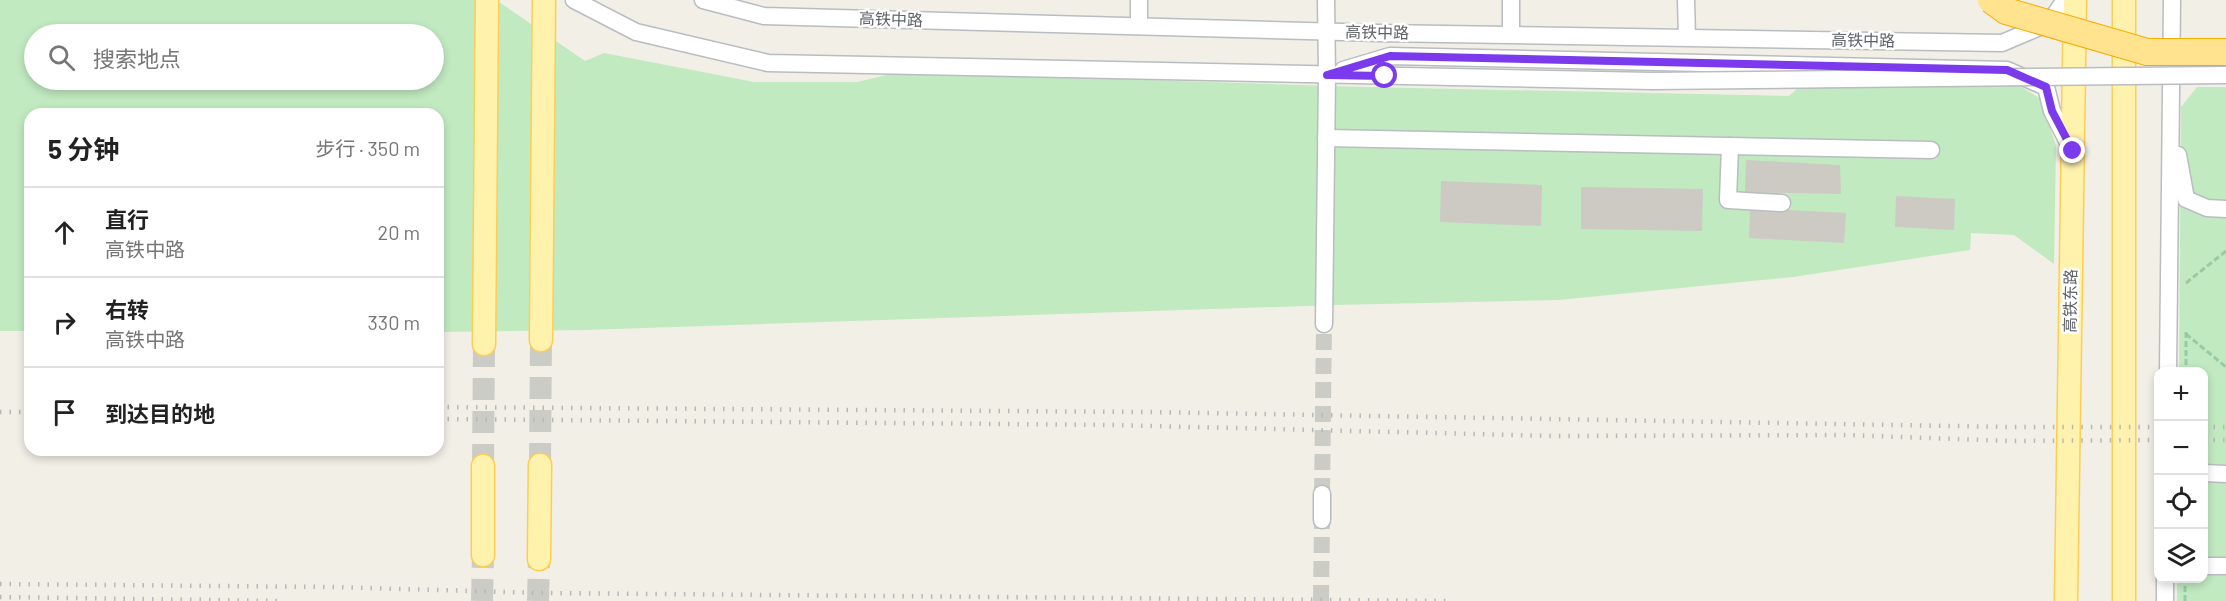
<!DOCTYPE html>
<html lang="zh">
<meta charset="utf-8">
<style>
:root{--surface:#fff;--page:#f2f2f2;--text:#222;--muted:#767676;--line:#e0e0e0}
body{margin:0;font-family:Barlow,"Noto Sans SC",sans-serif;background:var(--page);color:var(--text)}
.controls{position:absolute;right:18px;bottom:18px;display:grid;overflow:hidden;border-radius:12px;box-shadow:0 3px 9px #0003}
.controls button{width:54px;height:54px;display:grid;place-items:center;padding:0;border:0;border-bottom:2px solid var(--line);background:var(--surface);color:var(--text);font:30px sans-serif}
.stop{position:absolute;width:18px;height:18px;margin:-14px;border:4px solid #7c3aed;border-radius:50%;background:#fff}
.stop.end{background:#7c3aed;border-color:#fff;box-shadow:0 2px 6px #0008}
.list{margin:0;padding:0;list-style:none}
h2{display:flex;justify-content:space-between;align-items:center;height:78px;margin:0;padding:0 24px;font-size:26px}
h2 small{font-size:20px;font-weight:400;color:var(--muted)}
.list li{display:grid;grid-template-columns:39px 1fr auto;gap:18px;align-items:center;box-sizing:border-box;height:90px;padding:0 24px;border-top:2px solid var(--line)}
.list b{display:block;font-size:22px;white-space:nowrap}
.list p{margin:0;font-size:20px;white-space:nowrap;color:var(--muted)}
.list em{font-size:20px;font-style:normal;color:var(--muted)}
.icon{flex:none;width:33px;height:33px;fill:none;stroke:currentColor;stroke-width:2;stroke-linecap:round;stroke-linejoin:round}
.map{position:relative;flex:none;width:2226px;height:601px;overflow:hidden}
.search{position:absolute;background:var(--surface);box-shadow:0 3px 9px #0003;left:24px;top:24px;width:420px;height:66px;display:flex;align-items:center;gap:15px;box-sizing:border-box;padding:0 21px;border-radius:33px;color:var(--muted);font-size:22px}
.panel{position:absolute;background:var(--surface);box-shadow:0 3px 9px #0003;left:24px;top:108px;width:420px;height:348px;border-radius:18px}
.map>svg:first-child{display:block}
</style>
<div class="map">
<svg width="2226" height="601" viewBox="0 0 2226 601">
<rect width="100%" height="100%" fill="#f1efe6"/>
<g fill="#c1eac1" fill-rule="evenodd">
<path d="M0 0H496L585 61 604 53 754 82H857L899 72 1366 87 1789 96 1800 86 2018 85 2041 99 2056 146 2054 264 2014 235 1971 233 1970 250 1793 277 1558 300 1334 305 585 330 438 332V114H30V331H0ZM34 34H434V80H34Z"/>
<polygon points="2197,87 2226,87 2226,601 2177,601 2177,579 2204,578 2204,372 2179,371 2181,107"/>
</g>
<g fill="#cccac3">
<polygon points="1746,160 1840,165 1841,194 1745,192"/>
<polygon points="1441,181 1542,185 1541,226 1440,222"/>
<polygon points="1581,187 1703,189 1702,231 1581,229"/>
<polygon points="1896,196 1955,199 1954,230 1895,227"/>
<polygon points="1750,208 1846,213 1844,243 1749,238"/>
</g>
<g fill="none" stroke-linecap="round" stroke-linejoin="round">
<g stroke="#ccccc6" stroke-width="16" stroke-dasharray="16 8" stroke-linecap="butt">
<polyline points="1322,494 1324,324"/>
<polyline points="1321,601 1322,520"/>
</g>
<g stroke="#ccccc6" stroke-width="22" stroke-dasharray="22 11" stroke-linecap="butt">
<polyline points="540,465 541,340"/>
<polyline points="483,466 484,344"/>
<polyline points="482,601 483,555"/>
<polyline points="538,601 539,559"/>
</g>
<defs>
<g id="minor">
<polyline points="574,0 636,32 768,63 1652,81"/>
<polyline points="703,0 764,16 1379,33 2002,43 2049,23 2065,0"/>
<polyline points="1511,0 1511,34"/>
<polyline points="1686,0 1687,37"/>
<polyline points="1139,26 1139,0"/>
<polyline points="1343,70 1390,56 2007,70 2046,87 2052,111 2072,150"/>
<polyline points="1326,138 1931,150"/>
<polyline points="1730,146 1728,200 1782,203"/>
<polyline points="2178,155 2186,199 2207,208 2226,209"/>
<polyline points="1324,324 1327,75 1326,0"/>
<polyline points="2168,372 2172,0"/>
<polyline points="2204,473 2226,474"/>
<polyline points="1322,520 1322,494"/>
<polyline points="2204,566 2226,566"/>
<polyline points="2165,601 2165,578"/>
</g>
<g id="major">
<polyline points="541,340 544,0"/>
<polyline points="484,344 487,0"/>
<polyline points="483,555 483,466"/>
<polyline points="539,559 540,465"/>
<polyline points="2066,601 2075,0"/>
<polyline points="2124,601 2124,0"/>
</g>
</defs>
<use href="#minor" stroke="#b9bcc1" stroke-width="19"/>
<use href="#major" stroke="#fece53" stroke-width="25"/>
<g stroke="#98caa6" stroke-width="3" stroke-dasharray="6 3" stroke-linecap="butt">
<polyline points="2186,283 2226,251"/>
<polyline points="2186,332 2186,372"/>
<polyline points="2186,334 2226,367"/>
<polyline points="2185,601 2185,578"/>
</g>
<use href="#minor" stroke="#fff" stroke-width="16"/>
<use href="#major" stroke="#fff2ad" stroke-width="22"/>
<g stroke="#b7b8b9" stroke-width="4.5" stroke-dasharray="1.5 8" stroke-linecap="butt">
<polyline points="438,407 1145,412 2010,427 2158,427"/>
<polyline points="0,412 30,412"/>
<polyline points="438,419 1113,425 1555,436 1847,435 2010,441 2158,440"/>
<polyline points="2204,427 2226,427"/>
<polyline points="2204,440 2226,440"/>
<polyline points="0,584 332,587 541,593 1447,601"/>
<polyline points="0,597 281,601"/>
</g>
<defs>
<polyline id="minor-bridge" points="1652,81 2226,75"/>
<polyline id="highway-bridge" points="1991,0 2006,11 2147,52 2226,52"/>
</defs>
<use href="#minor-bridge" stroke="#b9bcc1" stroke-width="19" stroke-linecap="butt"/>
<use href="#highway-bridge" stroke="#f7ab00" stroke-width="28" stroke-linecap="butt"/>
<use href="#minor-bridge" stroke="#fff" stroke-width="16"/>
<use href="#highway-bridge" stroke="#ffe38f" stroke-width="26"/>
</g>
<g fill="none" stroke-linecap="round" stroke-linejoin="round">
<polyline stroke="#7c3aed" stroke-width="8" points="1385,76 1327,75 1390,56 2007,70 2046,87 2052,111 2073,151"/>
</g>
<g text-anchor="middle" stroke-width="5" stroke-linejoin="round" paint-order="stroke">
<g font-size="16" fill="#5e6268" stroke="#fff">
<text transform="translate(891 19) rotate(2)" y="6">高铁中路</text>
<text transform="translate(1377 32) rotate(1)" y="6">高铁中路</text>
<text transform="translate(1863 40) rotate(1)" y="6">高铁中路</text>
<text transform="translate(2070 301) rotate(-89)" y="6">高铁东路</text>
</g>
</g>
</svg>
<div class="controls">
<button>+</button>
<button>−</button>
<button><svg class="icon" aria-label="locate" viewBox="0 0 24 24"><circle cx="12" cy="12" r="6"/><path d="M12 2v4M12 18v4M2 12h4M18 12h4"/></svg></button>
<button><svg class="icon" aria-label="layers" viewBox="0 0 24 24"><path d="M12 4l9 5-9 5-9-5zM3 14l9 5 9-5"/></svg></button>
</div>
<div class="stop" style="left:1385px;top:76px"></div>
<div class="stop end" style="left:2073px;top:151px"></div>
<div class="search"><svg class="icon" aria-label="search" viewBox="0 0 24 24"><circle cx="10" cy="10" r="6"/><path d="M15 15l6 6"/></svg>搜索地点</div>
<section class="panel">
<h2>5 分钟<small>步行 · 350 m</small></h2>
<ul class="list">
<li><svg class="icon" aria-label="ahead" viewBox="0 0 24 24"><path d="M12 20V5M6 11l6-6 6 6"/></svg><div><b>直行</b><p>高铁中路</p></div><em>20 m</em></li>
<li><svg class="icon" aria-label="right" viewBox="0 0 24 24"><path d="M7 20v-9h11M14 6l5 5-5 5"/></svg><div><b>右转</b><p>高铁中路</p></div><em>330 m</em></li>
<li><svg class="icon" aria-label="arrive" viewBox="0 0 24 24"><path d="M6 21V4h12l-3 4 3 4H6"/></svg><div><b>到达目的地</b></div></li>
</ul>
</section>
</div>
